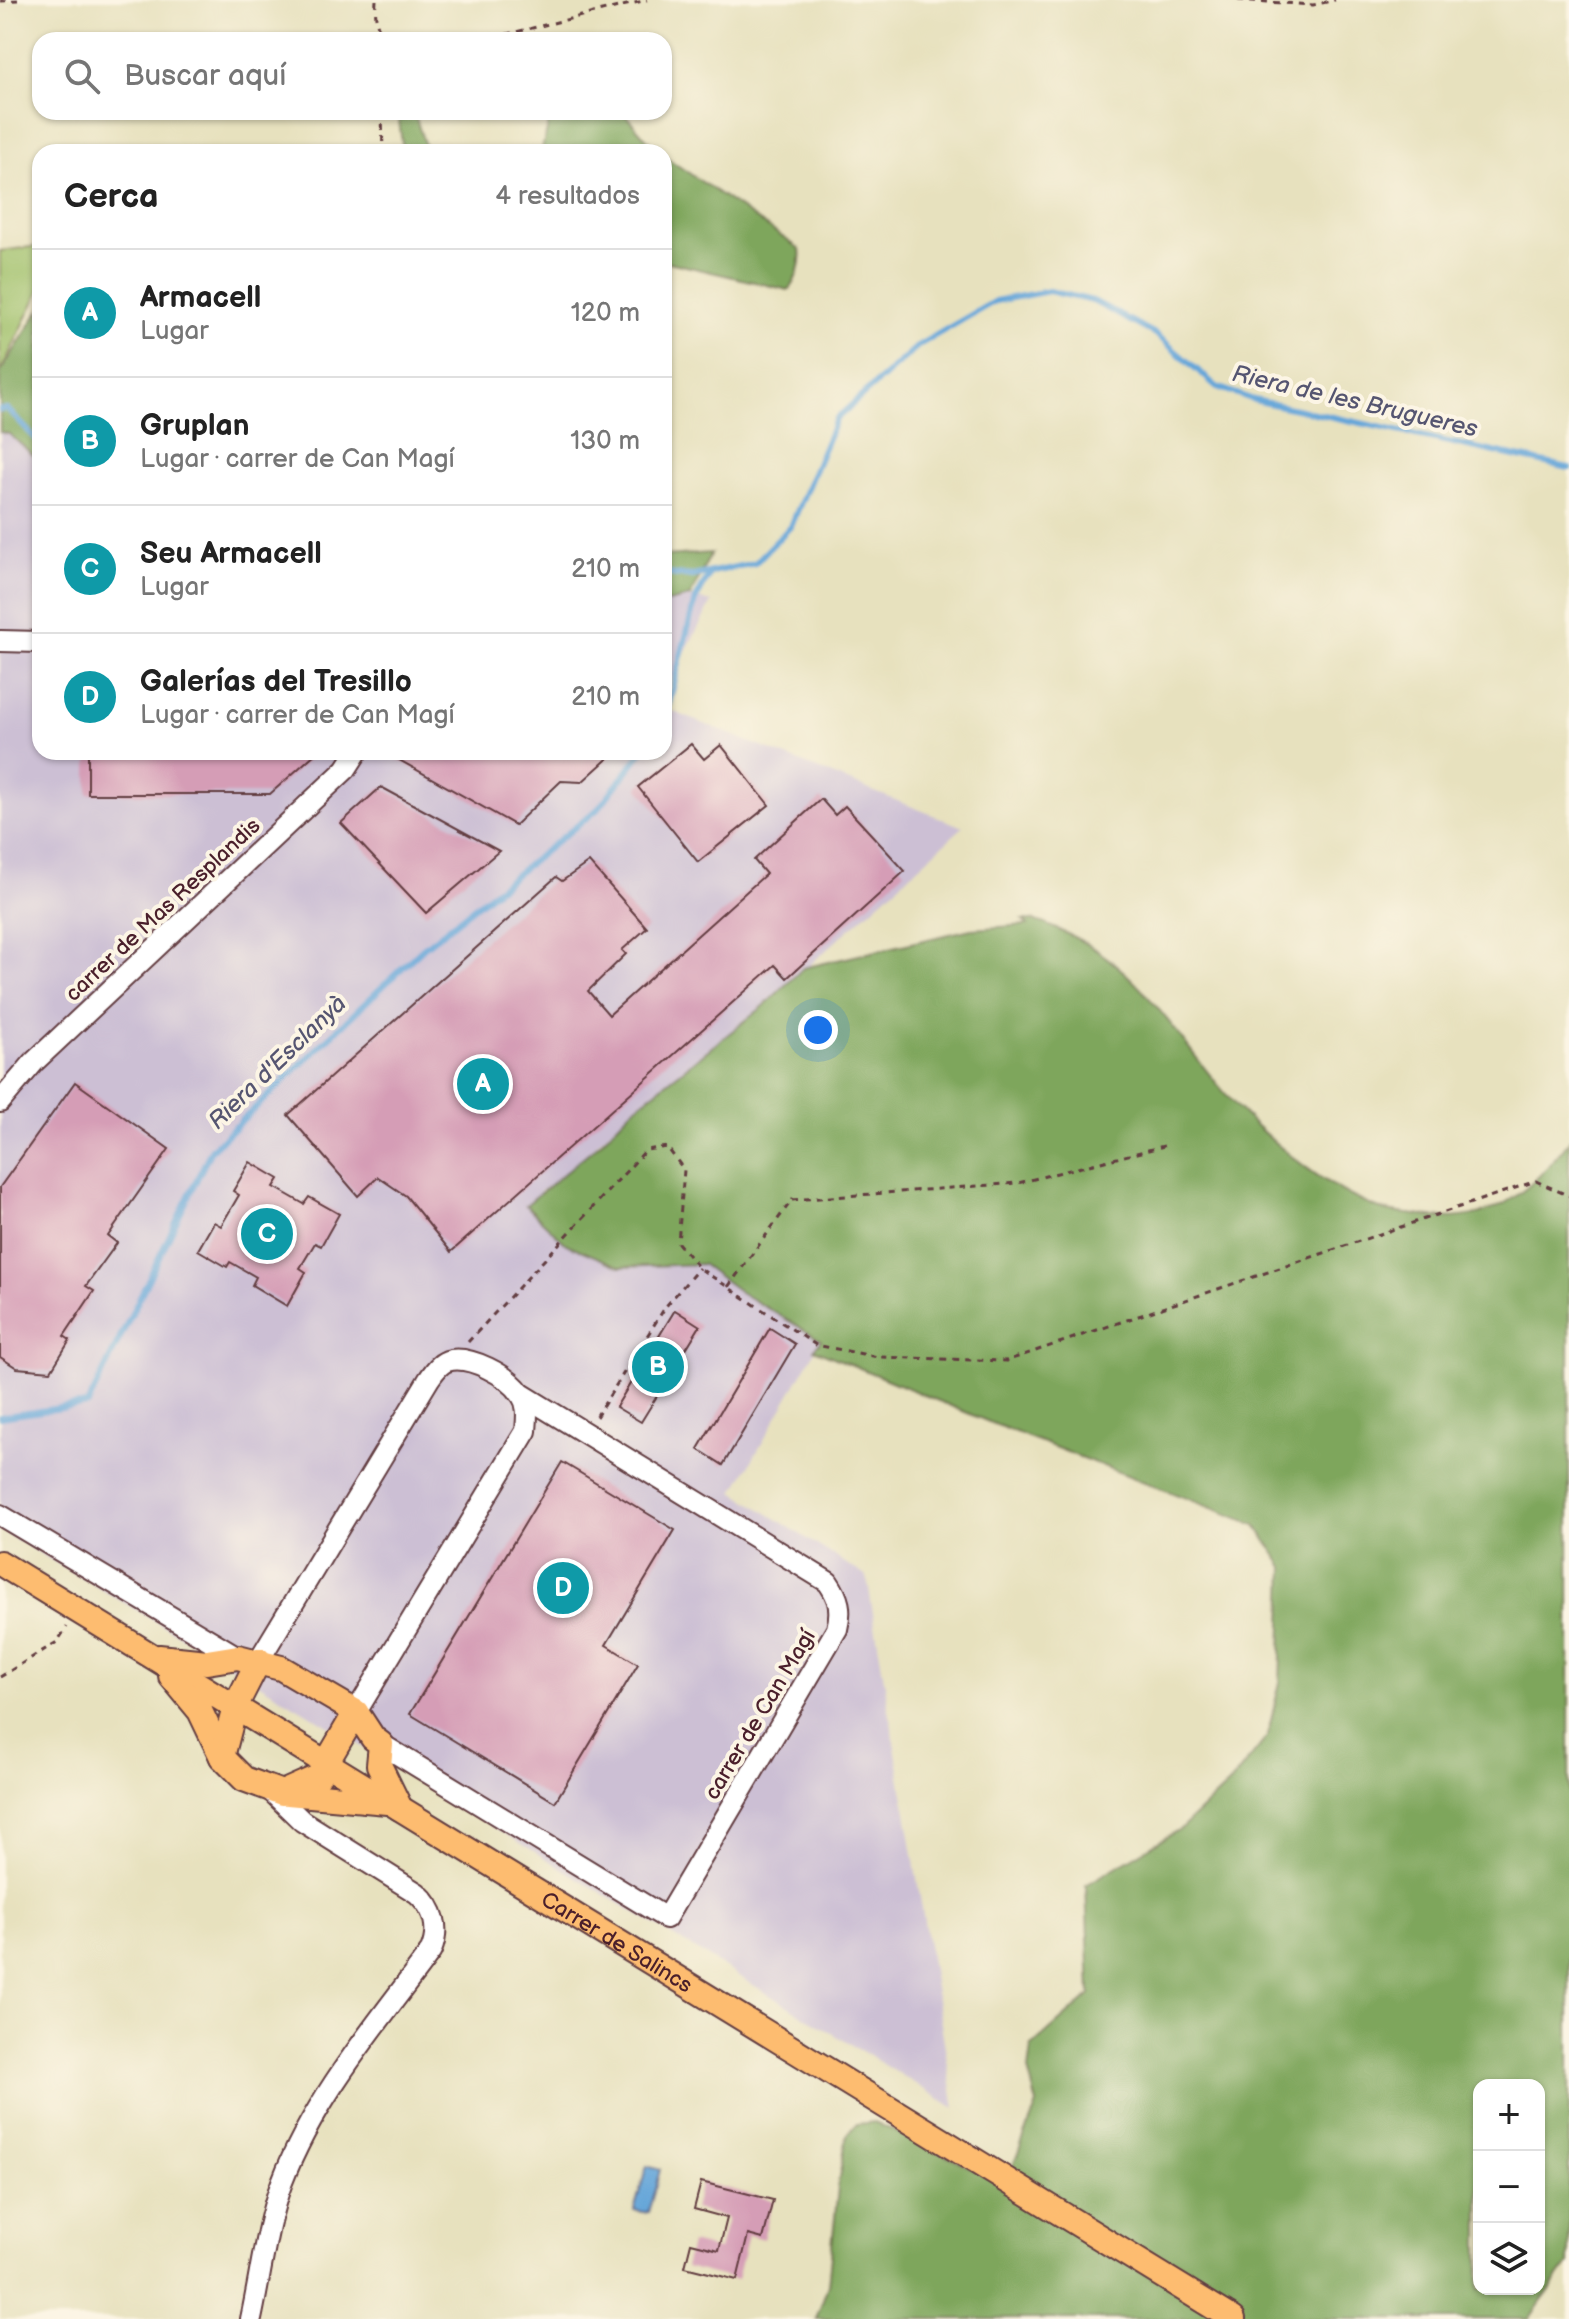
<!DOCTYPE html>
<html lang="es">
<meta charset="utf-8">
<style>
:root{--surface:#fff;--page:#f2f2f2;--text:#222;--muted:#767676;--line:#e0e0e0;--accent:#b45309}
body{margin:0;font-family:"Balsamiq Sans",sans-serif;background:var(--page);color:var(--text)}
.controls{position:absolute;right:24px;bottom:24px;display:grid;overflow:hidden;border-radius:16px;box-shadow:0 2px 6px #0004}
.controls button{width:72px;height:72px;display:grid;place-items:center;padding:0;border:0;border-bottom:2px solid var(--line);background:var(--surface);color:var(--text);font:40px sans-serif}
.you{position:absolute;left:818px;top:1030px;width:28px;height:28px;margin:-20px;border:6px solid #fff;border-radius:50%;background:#1a73e8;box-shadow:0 0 0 12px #1a73e833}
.badge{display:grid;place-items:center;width:52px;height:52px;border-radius:50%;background:var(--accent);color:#fff;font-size:26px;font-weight:700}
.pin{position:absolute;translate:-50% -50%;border:4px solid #fff;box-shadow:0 2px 8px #0006}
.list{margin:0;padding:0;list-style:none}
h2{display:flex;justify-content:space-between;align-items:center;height:104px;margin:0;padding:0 32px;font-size:34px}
h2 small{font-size:26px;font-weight:400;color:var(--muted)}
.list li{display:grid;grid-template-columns:52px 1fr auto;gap:24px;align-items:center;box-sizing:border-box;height:128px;padding:0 32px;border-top:2px solid var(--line)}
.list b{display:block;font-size:30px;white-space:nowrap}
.list p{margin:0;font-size:26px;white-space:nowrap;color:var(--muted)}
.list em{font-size:26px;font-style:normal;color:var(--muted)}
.icon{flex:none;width:44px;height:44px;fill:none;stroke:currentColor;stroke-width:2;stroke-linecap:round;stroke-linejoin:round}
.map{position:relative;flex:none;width:1569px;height:2319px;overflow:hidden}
.search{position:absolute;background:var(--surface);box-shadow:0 2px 6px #0004;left:32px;top:32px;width:640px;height:88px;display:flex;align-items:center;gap:20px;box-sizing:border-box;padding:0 28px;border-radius:24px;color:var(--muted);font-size:30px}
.panel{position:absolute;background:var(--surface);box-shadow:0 2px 6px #0004;left:32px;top:144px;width:640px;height:616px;border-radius:24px}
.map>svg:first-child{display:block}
</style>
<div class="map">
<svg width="1569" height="2319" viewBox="0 0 1569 2319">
<rect width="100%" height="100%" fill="#fcf5e5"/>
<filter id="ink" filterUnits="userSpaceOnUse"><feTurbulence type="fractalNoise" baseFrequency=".0125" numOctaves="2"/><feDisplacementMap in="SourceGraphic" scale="16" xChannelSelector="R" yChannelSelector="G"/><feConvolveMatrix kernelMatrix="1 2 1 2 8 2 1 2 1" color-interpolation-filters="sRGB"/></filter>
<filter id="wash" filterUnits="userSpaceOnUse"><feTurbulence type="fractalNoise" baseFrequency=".006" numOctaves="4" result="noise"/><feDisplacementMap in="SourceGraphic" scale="32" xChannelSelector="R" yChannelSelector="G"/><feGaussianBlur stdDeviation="1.8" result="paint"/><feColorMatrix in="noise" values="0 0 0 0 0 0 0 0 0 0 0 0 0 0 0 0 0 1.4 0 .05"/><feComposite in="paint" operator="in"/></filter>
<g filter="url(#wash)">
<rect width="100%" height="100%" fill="#e7e1be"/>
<g fill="#ccbfd4">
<polygon points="0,432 9,434 40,461 40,752 664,752 664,708 963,827 764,1006 633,1109 564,1175 540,1191 620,1267 702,1264 740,1292 821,1340 734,1492 867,1577 955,2108 184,1638 0,1530"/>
<polygon points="690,597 712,602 664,692 664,603"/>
</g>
<polygon fill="#9ebf67" stroke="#746f49" stroke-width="2" points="40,246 40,290 0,373 0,251"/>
<g fill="#7ea65c" stroke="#646244" stroke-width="2" fill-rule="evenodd">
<polygon points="398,112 414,112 427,152 403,152"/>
<polygon points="552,112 623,112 658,152 541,152"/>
<path d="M664 156 800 249C802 261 797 281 788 290L664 261Z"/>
<polygon points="40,309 40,461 9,434 0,432 0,373"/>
<polygon points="711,553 690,597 664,603 664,556"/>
<path d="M1023 920C1038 919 1049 926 1063 932 1146 967 1182 1050 1241 1111 1278 1148 1330 1191 1380 1209 1391 1213 1404 1213 1416 1215 1490 1228 1526 1196 1569 1141V2263L1529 2319H816L828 2285 839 2178 847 2135 857 2124 875 2122 1003 2183 1011 2171 1037 2104 1028 2070 1031 2047 1090 1995 1086 1885 1183 1827 1231 1782 1267 1737 1280 1682 1284 1567 1256 1525 989 1422 814 1349 821 1340 740 1292 702 1264 620 1267 566 1244 526 1205 600 1143 633 1109 764 1006 803 968 971 929 1028 925ZM1479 2085H1539V2289H1479Z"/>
</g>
<polygon fill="#65a6d9" stroke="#586282" stroke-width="2" points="647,2166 660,2170 648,2213 634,2210"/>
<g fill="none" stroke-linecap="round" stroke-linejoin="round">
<g stroke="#65a6d9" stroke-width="6">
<polyline points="0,410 7,409 40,443"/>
<polyline points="664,574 693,576 755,563 791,526 836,419 919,345 995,301 1049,291 1093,301 1157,335 1217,387 1254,400 1569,468"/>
<polyline points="664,723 695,601 710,573"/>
<polyline points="0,1417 88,1404 211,1150 423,948 598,809 642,752"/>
</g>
</g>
<g id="blocks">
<g fill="#d59db6">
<polygon points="691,744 704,759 721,745 769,805 698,862 638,787"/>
<polygon points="88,752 317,752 270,794 88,794"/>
<polygon points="385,752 615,752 582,782 561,781 515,825"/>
<polygon points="381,787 499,851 426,913 341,823"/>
<polygon points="821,799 835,815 845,806 905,871 787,978 775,965 451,1252 406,1196 378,1177 358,1196 288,1115 556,877 562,881 589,862 647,928 622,950 626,954 588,991 609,1015 766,874 754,860"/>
<polygon points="75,1082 169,1149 108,1236 117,1243 86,1286 94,1291 64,1336 70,1340 51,1371 17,1368 0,1357 0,1187"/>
<polygon points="250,1162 279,1179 274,1187 304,1204 309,1197 339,1214 321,1246 315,1243 300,1268 306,1272 287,1306 252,1285 256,1277 230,1262 227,1267 198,1250 214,1222 221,1226 239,1195 233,1191"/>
<polygon points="675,1310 700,1326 641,1422 616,1407"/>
<polygon points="770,1328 795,1344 723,1465 698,1449"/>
<polygon points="562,1462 675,1530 606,1645 638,1664 555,1802 410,1714"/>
<polygon points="701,2182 773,2200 763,2239 748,2235 737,2280 685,2267 691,2243 719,2250 727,2218 694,2209"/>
</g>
</g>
</g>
<g filter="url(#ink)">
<use href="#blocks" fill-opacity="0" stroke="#623c41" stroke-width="2"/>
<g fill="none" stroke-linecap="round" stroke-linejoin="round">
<defs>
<g id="minor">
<polyline points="0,641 40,642"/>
<polyline points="0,1102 34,1062 346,769 357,752"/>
<polyline points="0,1515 238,1657"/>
<path d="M259 1660 429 1379C434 1372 439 1364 447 1361 469 1354 509 1376 521 1394 529 1405 527 1418 526 1431L356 1712"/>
<path d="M381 1744 666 1918 837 1629C842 1609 839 1598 828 1582L520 1393"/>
<path d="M251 2319C261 2274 266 2224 282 2182 315 2096 377 2024 431 1951 440 1929 435 1909 417 1893L302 1821 268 1788"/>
</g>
<g id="major">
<path id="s1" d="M0 1563 1233 2319"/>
<polyline points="159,1657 207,1662 238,1657 281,1668 356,1712 373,1738 381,1744 379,1765 400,1808"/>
<polyline points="171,1676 200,1711 222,1757 244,1779 282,1793 318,1777 356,1712"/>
<polyline points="222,1757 235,1707 259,1660"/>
<polyline points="288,1793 387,1802"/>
</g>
</defs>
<use href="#minor" stroke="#623c41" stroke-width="24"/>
<use href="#major" stroke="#623c41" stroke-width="28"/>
<g stroke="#623c41" stroke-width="3" stroke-dasharray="6 6" stroke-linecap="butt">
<path d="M376 0C375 15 375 30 387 40"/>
<polyline points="1238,0 1313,5 1335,0"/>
<polyline points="0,1 18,0"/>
<polyline points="483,40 647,0"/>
<polyline points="382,112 383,152"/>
<polyline points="728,1287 792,1200 1018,1183 1164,1146"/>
<polyline points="468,1342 646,1150 667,1147 684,1170 678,1243 699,1268 816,1345 878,1357 1006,1361 1536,1181 1569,1196"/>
<polyline points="596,1417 666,1306 699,1268"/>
<polyline points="0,1677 57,1642 67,1627"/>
</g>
<use href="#minor" stroke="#fff" stroke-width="20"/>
<use href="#major" stroke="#fdbc70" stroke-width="24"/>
</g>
</g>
<g text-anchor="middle" stroke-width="8" stroke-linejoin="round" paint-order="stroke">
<g font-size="22" fill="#4a1f2b" stroke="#fcf5e5">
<text transform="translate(162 909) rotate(-43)" y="8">carrer de Mas Resplandis</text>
<text transform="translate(759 1714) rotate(-59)" y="8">carrer de Can Magí</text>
<text dy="8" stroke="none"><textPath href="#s1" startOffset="724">Carrer de Salincs</textPath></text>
</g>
<g font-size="24" font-style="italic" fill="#555571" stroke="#fcf5e5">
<text transform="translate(1355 401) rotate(13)" y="8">Riera de les Brugueres</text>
<text transform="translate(277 1062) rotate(-44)" y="8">Riera d'Esclanyà</text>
</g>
</g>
</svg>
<div class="controls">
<button>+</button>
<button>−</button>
<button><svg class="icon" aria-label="layers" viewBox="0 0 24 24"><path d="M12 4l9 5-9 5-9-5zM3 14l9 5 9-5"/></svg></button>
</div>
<div class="you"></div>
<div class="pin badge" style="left:483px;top:1084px;background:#0f9aa8">A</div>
<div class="pin badge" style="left:658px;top:1367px;background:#0f9aa8">B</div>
<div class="pin badge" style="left:267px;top:1234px;background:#0f9aa8">C</div>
<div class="pin badge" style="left:563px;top:1588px;background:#0f9aa8">D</div>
<div class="search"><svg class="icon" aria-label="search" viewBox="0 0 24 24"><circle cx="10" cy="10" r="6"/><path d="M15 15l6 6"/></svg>Buscar aquí</div>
<section class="panel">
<h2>Cerca<small>4 resultados</small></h2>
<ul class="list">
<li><span class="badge" style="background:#0f9aa8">A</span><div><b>Armacell</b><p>Lugar</p></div><em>120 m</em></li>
<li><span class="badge" style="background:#0f9aa8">B</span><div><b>Gruplan</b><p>Lugar · carrer de Can Magí</p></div><em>130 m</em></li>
<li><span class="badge" style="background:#0f9aa8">C</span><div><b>Seu Armacell</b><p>Lugar</p></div><em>210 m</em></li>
<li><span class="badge" style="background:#0f9aa8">D</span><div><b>Galerías del Tresillo</b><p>Lugar · carrer de Can Magí</p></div><em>210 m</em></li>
</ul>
</section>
</div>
